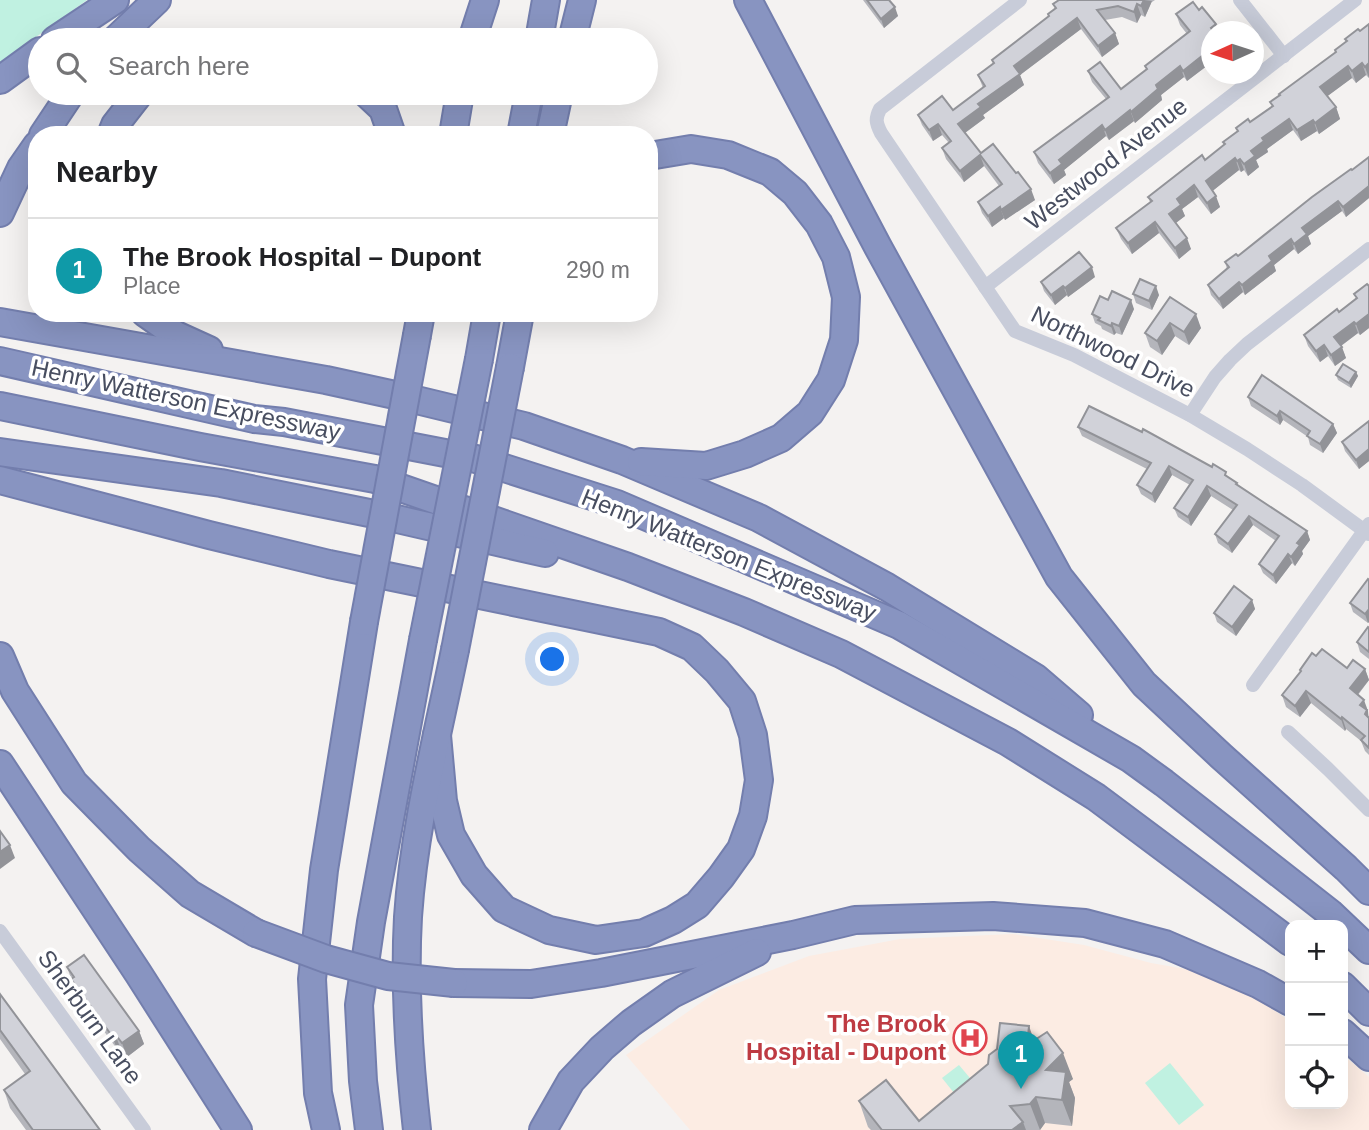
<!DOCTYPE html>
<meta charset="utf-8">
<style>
:root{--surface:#fff;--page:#f2f2f2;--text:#202124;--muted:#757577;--line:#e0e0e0;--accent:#1a73e8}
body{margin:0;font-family:Helvetica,sans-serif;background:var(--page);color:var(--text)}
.controls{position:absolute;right:21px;bottom:21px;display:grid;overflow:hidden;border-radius:14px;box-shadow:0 7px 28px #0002}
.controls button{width:63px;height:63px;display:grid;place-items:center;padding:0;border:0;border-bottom:2px solid var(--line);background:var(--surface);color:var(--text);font:35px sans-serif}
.compass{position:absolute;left:1201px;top:21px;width:63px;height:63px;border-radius:50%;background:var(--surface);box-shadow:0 7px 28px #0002;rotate:267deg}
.you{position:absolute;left:553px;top:660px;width:24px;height:24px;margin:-18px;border:5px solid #fff;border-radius:50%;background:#1a73e8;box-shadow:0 0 0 10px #1a73e833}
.badge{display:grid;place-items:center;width:46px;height:46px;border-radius:50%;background:var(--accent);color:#fff;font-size:23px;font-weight:700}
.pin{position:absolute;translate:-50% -58px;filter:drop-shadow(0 2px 4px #0008)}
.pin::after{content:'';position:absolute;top:37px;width:24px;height:21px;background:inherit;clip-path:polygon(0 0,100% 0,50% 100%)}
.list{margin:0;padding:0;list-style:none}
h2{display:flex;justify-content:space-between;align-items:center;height:91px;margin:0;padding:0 28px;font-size:30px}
h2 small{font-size:23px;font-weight:400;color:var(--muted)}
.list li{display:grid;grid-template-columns:46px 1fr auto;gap:21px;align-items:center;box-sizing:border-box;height:105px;padding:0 28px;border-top:2px solid var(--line)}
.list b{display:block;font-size:26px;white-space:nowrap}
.list p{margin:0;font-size:23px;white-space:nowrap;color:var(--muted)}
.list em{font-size:23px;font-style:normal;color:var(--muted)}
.icon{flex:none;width:38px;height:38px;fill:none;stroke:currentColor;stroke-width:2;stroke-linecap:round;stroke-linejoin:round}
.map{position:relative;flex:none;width:1369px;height:1130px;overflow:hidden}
.search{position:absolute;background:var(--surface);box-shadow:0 7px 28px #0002;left:28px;top:28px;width:630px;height:77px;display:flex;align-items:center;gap:18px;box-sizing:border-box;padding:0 24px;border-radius:38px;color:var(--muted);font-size:26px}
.panel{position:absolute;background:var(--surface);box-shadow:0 7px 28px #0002;left:28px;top:126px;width:630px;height:196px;border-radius:28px}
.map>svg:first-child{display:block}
</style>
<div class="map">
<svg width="1369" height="1130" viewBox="0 0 1369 1130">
<rect width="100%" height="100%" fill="#f4f2f1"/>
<polygon fill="#fcece3" points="1013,934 1084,945 1151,963 1191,970 1242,989 1290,1021 1290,1104 1343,1104 1343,1055 1369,1077 1369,1130 690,1130 626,1055 719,990 809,956 900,939"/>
<g fill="#c0f1e1">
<polygon points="0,0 87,0 0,63"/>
<polygon points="1170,1063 1204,1105 1179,1125 1145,1083"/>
<polygon points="959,1065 980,1090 963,1104 942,1078"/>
</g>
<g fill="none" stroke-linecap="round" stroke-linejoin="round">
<defs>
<g id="motorway">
<polyline points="748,0 878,247 1059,577 1144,684 1221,756 1346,868 1369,891"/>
<polyline points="55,40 115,0"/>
<polyline points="115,40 157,0"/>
<polyline points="472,40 485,0"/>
<polyline points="539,40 546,0"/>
<polyline points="572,40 582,0"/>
<polyline points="0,80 40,51"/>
<polyline points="366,93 383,109 392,135"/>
<polyline points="43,135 71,93"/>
<polyline points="111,135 115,125 140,93"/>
<polyline points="453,135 460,93"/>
<polyline points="521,135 529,93"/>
<polyline points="550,135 559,93"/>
<polyline points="0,213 21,168 37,145"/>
<polyline points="145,313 176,335 209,350"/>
<polyline points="0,322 326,380 404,397 524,426 622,460 759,518 887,587 1036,678 1079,715"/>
<polyline points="417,335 421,313"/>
<polyline points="479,359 487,313"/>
<polyline points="0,361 254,419 284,422 476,459 617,504 899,625 1131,759 1164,783 1330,913 1369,950"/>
<polyline points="510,367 520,313"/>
<polyline points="0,406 200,447 375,479 628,567 744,612 841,654 1008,742 1096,797 1290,942"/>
<polyline points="0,452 221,483 384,516 545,553"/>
<polyline points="641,462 706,466 745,454 781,438 810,413 831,380 844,340 846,297 836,257 819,224 795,193 770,172 728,155 691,149 649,156"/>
<polyline points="0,480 209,535 329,564 659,632 692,647 717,671 742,701 753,735 759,780 753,816 741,849 721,877 697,905 673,920 644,933 596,940 549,930 504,909 474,875 451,835 443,801 437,735"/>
<polyline points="0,656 15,691 74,783 139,849 190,894 256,933"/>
<polyline points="0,764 138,973 238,1130"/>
<polyline points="454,983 531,984 601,973 793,935 855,920 993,916 1085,923 1165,944 1258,984 1290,1002"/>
<polyline points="1343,986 1369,1012"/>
<polyline points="1343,1033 1369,1057"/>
<polyline points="326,1130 318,1093 312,979 324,870 364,622"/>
<polyline points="369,1130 363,1081 359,1005 371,922 423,640"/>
<path d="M417 1130C409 1059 404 988 408 917 414 827 437 738 455 650"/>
<polyline points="543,1130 571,1081 602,1048 631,1023 672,994 757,952"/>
</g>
</defs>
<use href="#motorway" stroke="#737ead" stroke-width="30"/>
<g stroke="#c8ccd9" stroke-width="14">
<path d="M1020 0 880 109C875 119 876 123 881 133L1015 331 1074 355 1190 415 1247 449 1302 485 1369 534"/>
<polyline points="1240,0 1284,56"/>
<polyline points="985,287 1355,0"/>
<polyline points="1190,415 1215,377 1230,360 1247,344 1369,249"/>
<polyline points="1253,685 1369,524"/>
<polyline points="1288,732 1328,769 1369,810"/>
<polyline points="0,931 144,1130"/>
</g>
<use href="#motorway" stroke="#8894c1" stroke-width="26"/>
<defs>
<g id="motorway-bridge">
<polyline points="364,622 417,335"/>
<polyline points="423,640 479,359"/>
<polyline points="455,650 510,367"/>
<polyline points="256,933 326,959 388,976 454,983"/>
</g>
</defs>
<use href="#motorway-bridge" stroke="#737ead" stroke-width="30" stroke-linecap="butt"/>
<use href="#motorway-bridge" stroke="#8894c1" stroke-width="26"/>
</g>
<g fill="#b4b5bb">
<polygon points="863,0 889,0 898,16 884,28"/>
<polygon points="1059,0 1155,0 1152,2 1152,1 1145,17 1141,15 1137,23 1122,17 1105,20 1115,33 1119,44 1102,57 1081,29 1020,75 1024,85 983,115 985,118 965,133 981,153 1035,200 1005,220 1004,218 992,227 982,213 978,202 999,186 984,166 964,182 946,159 942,148 949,143 942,135 933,141 922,125 918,115 953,110 983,88 978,75 993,64 992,60 1049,17 1048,14 1055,9 1053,4"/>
<polygon points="1176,14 1212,32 1212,62 1187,81 1184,77 1161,95 1162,100 1135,123 1134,121 1109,140 1106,136 1064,170 1066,175 1054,184 1038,163 1034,152 1106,99 1092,82 1088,71 1121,89 1147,70 1145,66 1187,34 1180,25"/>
<polygon points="1369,24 1369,78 1366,75 1356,83 1352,78 1327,96 1336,107 1340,119 1319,134 1317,131 1301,141 1293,130 1267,149 1268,152 1256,160 1259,167 1248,176 1244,170 1241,172 1239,170 1212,191 1220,207 1211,214 1198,197 1182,209 1185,216 1176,223 1191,249 1179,259 1159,233 1132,254 1121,239 1116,228 1150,202 1148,197 1205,160 1224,145 1223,142 1238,131 1236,128 1250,122 1272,106 1270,102 1336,52 1346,42 1345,39 1360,31"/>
<polygon points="1369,157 1369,198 1346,217 1342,211 1308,236 1311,244 1298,254 1294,249 1274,265 1276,271 1245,295 1243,292 1223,309 1211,295 1208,285 1227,269 1225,262 1238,256"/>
<polygon points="1095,277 1068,297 1067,295 1055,305 1044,291 1041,282"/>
<polygon points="1369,286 1369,328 1360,335 1358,333 1341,346 1346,358 1335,366 1328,356 1320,362 1308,346 1304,335 1339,312 1356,298 1354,294"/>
<polygon points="1133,294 1159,295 1152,310 1136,303"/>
<polygon points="1170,297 1201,328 1189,345 1175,336 1162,355 1150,347 1145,333"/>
<polygon points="1108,300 1134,309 1122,335 1116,333 1114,335 1102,329 1101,326 1095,323 1092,314"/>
<polygon points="1356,372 1358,376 1351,388 1338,380 1336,375"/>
<polygon points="1248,397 1333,424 1337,433 1323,453 1310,445 1308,437 1283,420 1280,425 1251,406"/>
<polygon points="1369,421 1369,461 1359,469 1345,451 1342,442"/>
<polygon points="1078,427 1228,478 1237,483 1238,485 1307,531 1310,540 1302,551 1303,554 1295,566 1292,563 1276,584 1263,573 1259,564 1276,541 1253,525 1232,553 1218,543 1215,534 1233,510 1211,496 1191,526 1178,517 1174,508 1190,485 1172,475 1155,503 1141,494 1137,485 1147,469 1082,436"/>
<polygon points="1369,580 1369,622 1368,623 1353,612 1350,603"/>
<polygon points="1252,600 1255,609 1236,636 1217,622 1214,613"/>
<polygon points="1369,628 1369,659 1360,652 1357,642"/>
<polygon points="1316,656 1347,668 1365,669 1369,680 1358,695 1368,711 1369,755 1365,751 1361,741 1346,729 1345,731 1311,703 1300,717 1286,707 1282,695 1301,672 1300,670"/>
<polygon points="67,967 139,1031 144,1044 127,1057 120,1047 117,1049 76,993"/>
<polygon points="0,994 100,1130 26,1130 10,1108 4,1090 25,1074 0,1039"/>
<polygon points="1034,1041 1073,1079 1069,1082 1075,1098 1072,1126 1045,1123 1040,1130 871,1130 868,1127 859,1101 919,1121"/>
</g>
<g fill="#929398">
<polygon points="1144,0 1152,1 1145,17 1141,6"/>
<polygon points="1137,4 1141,15 1137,23 1134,12"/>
<polygon points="895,7 898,16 884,28 881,19"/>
<polygon points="1077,18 1081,29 1020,75 1024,85 983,115 985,118 962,135 958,124 1014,66"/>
<polygon points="1216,24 1218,32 1213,32 1211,28"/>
<polygon points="1115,33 1119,44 1102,57 1098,46"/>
<polygon points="1212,48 1212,62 1187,81 1183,71"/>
<polygon points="1362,63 1366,75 1356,83 1352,71"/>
<polygon points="1369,63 1369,78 1365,67"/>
<polygon points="1180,66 1184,77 1161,95 1162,100 1135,123 1131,112 1156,85"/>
<polygon points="1348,66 1352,78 1325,98 1320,87"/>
<polygon points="1336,107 1340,119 1319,134 1315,123"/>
<polygon points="1130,110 1134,121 1109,140 1105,130"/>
<polygon points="1289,119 1293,130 1267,149 1268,152 1256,160 1259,167 1248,176 1244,164 1251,151 1262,138"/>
<polygon points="1313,120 1317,131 1301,141 1297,130"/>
<polygon points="938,124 942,135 933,141 929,130"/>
<polygon points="1102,125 1106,136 1064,170 1066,175 1054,184 1050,173 1059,160"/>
<polygon points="980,155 984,166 964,182 960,171"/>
<polygon points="1235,158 1239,170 1210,193 1206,181"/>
<polygon points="1240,159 1244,170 1241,172 1237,161"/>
<polygon points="1194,185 1198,197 1182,209 1185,216 1173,225 1169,214 1177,199"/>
<polygon points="1369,186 1369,198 1346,217 1343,207"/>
<polygon points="1031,189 1035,200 1005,220 1001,210"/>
<polygon points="1216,196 1220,207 1211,214 1207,203"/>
<polygon points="1338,201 1342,211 1308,236 1311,244 1298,254 1294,244 1302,228"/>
<polygon points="1000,207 1004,218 992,227 988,216"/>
<polygon points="1155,222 1159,233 1132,254 1128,243"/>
<polygon points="1187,238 1191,249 1179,259 1175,248"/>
<polygon points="1291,239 1294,249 1274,265 1276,271 1245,295 1242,285 1269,256"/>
<polygon points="1092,267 1095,277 1068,297 1065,288"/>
<polygon points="1239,282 1243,292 1223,309 1219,299"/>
<polygon points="1063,286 1067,295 1055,305 1051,295"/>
<polygon points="1156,286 1159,295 1152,310 1149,301"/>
<polygon points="1131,300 1134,309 1122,335 1119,326"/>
<polygon points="1196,314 1201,328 1189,345 1184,332"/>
<polygon points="1369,314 1369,328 1360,335 1356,324"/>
<polygon points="1354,322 1358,333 1338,348 1334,337"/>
<polygon points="1112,323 1116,333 1114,335 1111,326"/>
<polygon points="1170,323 1175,336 1162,355 1157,341"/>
<polygon points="1324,345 1328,356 1320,362 1316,351"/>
<polygon points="1342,347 1346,358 1335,366 1331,355"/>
<polygon points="1356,372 1358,376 1351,388 1349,383"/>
<polygon points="1280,411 1283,420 1280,425 1277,416"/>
<polygon points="1333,424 1337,433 1323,453 1320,444"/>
<polygon points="1369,449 1369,461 1359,469 1356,460"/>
<polygon points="1169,466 1172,475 1155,503 1152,494"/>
<polygon points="1207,486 1211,496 1191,526 1188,517"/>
<polygon points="1249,516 1253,525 1232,553 1228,544"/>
<polygon points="1307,531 1310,540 1302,551 1303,554 1295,566 1291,557 1297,543"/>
<polygon points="1288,554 1292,563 1276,584 1273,575"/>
<polygon points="1252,600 1255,609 1236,636 1232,627"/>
<polygon points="1369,609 1369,622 1368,623 1365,614"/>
<polygon points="1365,669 1369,680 1354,699 1350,688"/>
<polygon points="1306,691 1311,703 1300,717 1295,706"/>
<polygon points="1364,700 1368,711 1369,725 1360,705"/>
<polygon points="1342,717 1346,729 1345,731 1341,719"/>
<polygon points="10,845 15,858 0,869 0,852"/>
<polygon points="1029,1026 1038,1052 1027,1045"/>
<polygon points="139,1031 144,1044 127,1057 122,1043"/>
<polygon points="115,1034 120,1047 117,1049 112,1036"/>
<polygon points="1063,1053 1073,1079 1069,1082 1075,1098 1072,1126 1062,1100 1046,1070"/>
<polygon points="1036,1097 1045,1123 1040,1130 1030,1104"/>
<polygon points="1023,1122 1026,1130 1012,1130"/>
</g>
<g fill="#d1d2d9" stroke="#929398" stroke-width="2">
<polygon points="867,0 889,0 895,7 881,19"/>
<polygon points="1059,0 1144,0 1141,6 1137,4 1134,12 1118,6 1097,10 1115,33 1098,46 1077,18 1014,66 1020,74 978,104 981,107 958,124 981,153 993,144 1016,173 1018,172 1031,189 1001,210 1000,207 988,216 978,202 1002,184 980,155 960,171 942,148 951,141 938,124 929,130 918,115 942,96 953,110 985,86 978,75 994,63 992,60 1049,16 1048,14 1056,8 1053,4"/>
<polygon points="1193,2 1199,10 1202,7 1216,24 1211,28 1214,32 1212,32 1212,48 1183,71 1180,66 1156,85 1158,89 1131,112 1130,110 1105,130 1102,125 1059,160 1062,164 1050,173 1034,152 1109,97 1088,71 1100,62 1121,89 1147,69 1145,66 1190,31 1176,14"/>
<polygon points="1369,24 1369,63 1365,67 1362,63 1352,71 1348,66 1320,87 1336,107 1315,123 1313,120 1297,130 1289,119 1262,138 1264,141 1251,151 1255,156 1244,164 1240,159 1237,161 1235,158 1206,181 1216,196 1207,203 1194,185 1177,199 1181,205 1169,214 1187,238 1175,248 1155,222 1128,243 1116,228 1152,201 1148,197 1202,155 1205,160 1225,144 1223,142 1238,131 1236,128 1248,119 1250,122 1273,106 1270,102 1280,95 1279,94 1336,52 1335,50 1347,41 1345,39 1358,29 1360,31"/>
<polygon points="1369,157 1369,186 1343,207 1338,201 1302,228 1307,234 1294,244 1291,239 1269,256 1272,261 1242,285 1239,282 1219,299 1208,285 1229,267 1225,262 1236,254 1238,256 1312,197 1351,169 1352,170"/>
<polygon points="1079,252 1092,267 1065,288 1063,286 1051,295 1041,282"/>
<polygon points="1140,279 1156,286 1149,301 1133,294"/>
<polygon points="1367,284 1369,286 1369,314 1356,324 1354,322 1334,337 1342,347 1331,355 1324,345 1316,351 1304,335 1337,309 1339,312 1357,298 1354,294"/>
<polygon points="1112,291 1131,300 1119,326 1112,323 1111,326 1098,320 1100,318 1092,314 1100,296 1108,300"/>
<polygon points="1170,297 1196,314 1184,332 1170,323 1157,341 1145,333"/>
<polygon points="1343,364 1356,372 1349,383 1336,375"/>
<polygon points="1262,375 1333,424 1320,444 1307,436 1310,431 1280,411 1277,416 1248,397"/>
<polygon points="1089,406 1142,432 1143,429 1212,467 1213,464 1226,472 1225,475 1237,483 1236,484 1307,531 1297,543 1300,545 1291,557 1288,554 1273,575 1259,564 1279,536 1249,516 1228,544 1215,534 1237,505 1207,486 1188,517 1174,508 1193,480 1169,466 1152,494 1137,485 1151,463 1078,427"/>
<polygon points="1369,421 1369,449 1356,460 1342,442"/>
<polygon points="1368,579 1369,580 1369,609 1365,614 1350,603"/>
<polygon points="1234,586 1252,600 1232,627 1214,613"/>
<polygon points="1368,627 1369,628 1369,652 1357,642"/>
<polygon points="1322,649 1347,668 1353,660 1365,669 1350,688 1364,700 1360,705 1367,710 1365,714 1369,718 1369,748 1361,740 1365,736 1342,717 1341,719 1306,691 1295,706 1282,695 1301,671 1300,670 1312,653 1316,656"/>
<polygon points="0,831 10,845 0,852"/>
<polygon points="84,955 139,1031 122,1043 115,1034 112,1036 71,979 74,977 67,967"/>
<polygon points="0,994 100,1130 33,1130 4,1090 30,1071 0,1030"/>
<polygon points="1000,1023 1029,1026 1027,1045 1047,1032 1063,1053 1046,1070 1066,1072 1062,1100 1036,1097 1030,1104 1010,1106 1023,1122 1012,1130 882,1130 859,1101 886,1080 919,1121 988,1064 989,1055 997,1049"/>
</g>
<defs>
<symbol id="hospital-ring" viewBox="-11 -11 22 22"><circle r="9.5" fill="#fff" stroke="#e0444e" stroke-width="1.5"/><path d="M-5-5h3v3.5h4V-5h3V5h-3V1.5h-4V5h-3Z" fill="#e0444e"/></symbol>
</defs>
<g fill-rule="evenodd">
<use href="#hospital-ring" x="951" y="1019" width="38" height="38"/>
</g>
<g text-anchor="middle" stroke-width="7" stroke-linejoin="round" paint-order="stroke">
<g font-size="24" fill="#484e60" stroke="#fff">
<text transform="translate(1106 164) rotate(-38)" y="8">Westwood Avenue</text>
<text transform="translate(1113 352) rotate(26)" y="8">Northwood Drive</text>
<text transform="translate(186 400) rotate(12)" y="8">Henry Watterson Expressway</text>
<text transform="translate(729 555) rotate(22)" y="8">Henry Watterson Expressway</text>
<text transform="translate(90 1017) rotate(54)" y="8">Sherburn Lane</text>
</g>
<g font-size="24" font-weight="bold" fill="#be3a42" stroke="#fff" text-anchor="end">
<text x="946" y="1032">The Brook<tspan x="946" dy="28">Hospital - Dupont</tspan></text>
</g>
</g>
</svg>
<div class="controls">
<button>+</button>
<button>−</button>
<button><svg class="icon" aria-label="locate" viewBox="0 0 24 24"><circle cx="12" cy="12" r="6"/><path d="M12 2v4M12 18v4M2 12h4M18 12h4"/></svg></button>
</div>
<svg class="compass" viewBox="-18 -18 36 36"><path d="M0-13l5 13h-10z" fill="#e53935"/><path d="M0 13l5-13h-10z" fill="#757577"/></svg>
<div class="you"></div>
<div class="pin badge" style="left:1021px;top:1089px;background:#0f9aa8">1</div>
<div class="search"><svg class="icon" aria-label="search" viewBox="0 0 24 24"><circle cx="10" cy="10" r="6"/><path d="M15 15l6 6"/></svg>Search here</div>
<section class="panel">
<h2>Nearby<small></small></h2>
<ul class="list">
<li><span class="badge" style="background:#0f9aa8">1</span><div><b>The Brook Hospital – Dupont</b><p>Place</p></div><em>290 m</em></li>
</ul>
</section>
</div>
